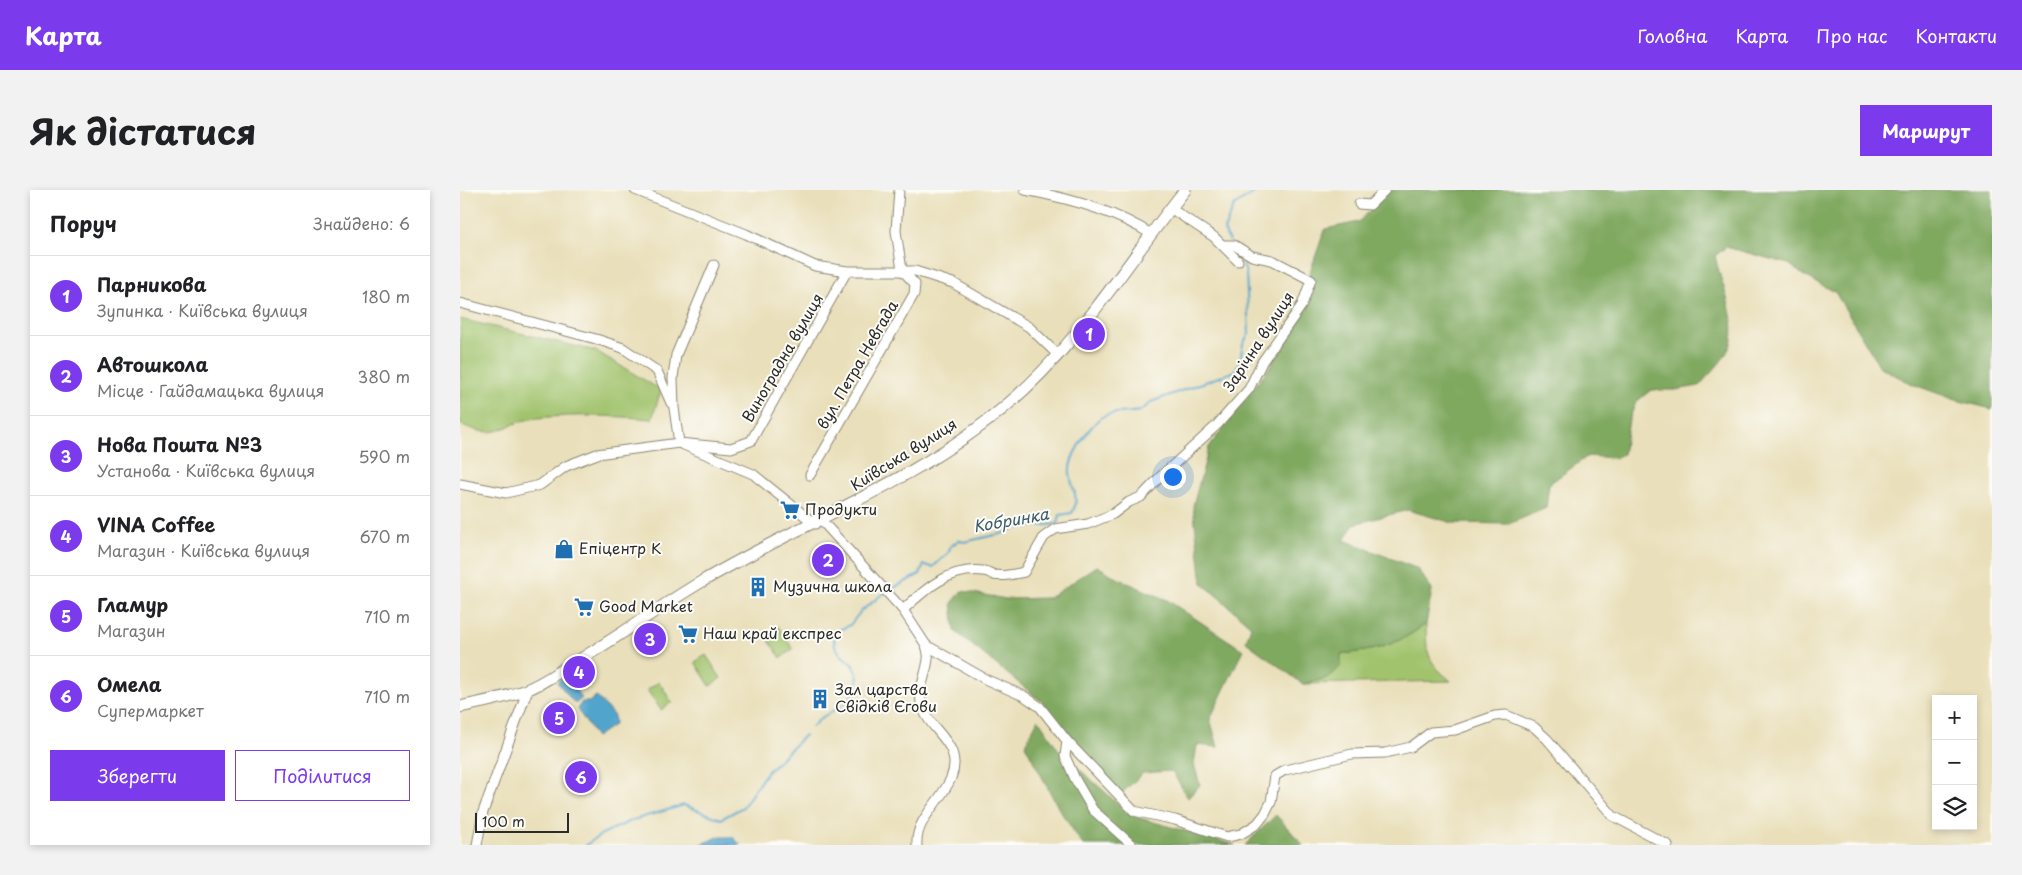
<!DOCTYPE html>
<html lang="uk">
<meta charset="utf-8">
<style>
:root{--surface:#fff;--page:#f2f2f2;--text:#202124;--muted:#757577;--line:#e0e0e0;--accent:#7c3aed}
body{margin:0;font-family:"Playpen Sans",sans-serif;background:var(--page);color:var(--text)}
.controls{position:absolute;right:15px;bottom:15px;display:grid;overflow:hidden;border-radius:0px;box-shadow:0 2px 8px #0003}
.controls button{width:45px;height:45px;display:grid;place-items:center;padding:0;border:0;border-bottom:1px solid var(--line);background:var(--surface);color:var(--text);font:25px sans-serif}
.scale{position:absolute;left:15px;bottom:12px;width:94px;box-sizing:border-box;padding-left:5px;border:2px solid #2b2b2b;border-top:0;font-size:14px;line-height:18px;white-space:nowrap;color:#2b2b2b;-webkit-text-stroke:4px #fdfcf7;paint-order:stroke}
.you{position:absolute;left:712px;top:286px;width:18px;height:18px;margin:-12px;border:4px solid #fff;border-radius:50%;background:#1a73e8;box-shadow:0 0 0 8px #1a73e833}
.badge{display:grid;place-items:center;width:32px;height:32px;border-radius:50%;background:var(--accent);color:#fff;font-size:16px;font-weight:700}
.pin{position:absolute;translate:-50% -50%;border:2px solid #fff;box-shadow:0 1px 5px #0006}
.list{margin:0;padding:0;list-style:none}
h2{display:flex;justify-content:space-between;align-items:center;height:65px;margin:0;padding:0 20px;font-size:21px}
h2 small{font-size:16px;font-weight:400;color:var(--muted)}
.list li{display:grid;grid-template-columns:32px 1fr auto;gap:15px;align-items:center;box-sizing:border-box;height:80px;padding:0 20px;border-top:1px solid var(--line)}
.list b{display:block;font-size:19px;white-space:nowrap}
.list p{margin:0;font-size:16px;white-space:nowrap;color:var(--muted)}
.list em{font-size:16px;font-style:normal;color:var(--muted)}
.actions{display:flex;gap:10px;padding:15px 20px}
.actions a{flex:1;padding:11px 0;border:1px solid var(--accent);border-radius:0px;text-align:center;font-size:18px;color:var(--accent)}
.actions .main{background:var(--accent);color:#fff}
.icon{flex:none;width:28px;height:28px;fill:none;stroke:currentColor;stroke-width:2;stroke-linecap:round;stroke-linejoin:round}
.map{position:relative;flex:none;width:1532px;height:655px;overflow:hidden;border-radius:0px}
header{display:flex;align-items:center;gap:30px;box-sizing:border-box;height:70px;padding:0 25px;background:var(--accent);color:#fff}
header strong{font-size:24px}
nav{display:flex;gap:28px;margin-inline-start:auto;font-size:18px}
.intro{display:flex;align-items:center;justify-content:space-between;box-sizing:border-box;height:120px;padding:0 30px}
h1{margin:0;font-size:35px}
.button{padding:12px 22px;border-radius:0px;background:var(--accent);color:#fff;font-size:18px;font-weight:700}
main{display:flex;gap:30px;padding:0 30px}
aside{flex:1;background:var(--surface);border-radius:0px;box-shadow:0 2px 8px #0003}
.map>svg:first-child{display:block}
</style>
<header>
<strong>Карта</strong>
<nav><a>Головна</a><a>Карта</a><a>Про нас</a><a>Контакти</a></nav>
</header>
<div class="intro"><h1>Як дістатися</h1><a class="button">Маршрут</a></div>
<main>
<aside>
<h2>Поруч<small>Знайдено: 6</small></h2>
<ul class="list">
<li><span class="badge">1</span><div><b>Парникова</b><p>Зупинка · Київська вулиця</p></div><em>180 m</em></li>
<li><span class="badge">2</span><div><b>Автошкола</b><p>Місце · Гайдамацька вулиця</p></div><em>380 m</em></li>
<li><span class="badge">3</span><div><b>Нова Пошта №3</b><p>Установа · Київська вулиця</p></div><em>590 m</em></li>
<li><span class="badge">4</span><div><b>VINA Coffee</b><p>Магазин · Київська вулиця</p></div><em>670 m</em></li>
<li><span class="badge">5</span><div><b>Гламур</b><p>Магазин</p></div><em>710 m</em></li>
<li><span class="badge">6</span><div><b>Омела</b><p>Супермаркет</p></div><em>710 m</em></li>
</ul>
<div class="actions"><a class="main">Зберегти</a><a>Поділитися</a></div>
</aside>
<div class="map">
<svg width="1532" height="655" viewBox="0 0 1532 655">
<rect width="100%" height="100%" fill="#fdfcf7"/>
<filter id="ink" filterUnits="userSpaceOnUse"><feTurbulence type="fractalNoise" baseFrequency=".02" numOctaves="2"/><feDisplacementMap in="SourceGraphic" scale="10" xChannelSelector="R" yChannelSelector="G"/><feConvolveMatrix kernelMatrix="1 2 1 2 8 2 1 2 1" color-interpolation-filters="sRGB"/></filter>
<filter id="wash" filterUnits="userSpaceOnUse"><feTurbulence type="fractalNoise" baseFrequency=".0096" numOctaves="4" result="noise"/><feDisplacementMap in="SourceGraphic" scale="20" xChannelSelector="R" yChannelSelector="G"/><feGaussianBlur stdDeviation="1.12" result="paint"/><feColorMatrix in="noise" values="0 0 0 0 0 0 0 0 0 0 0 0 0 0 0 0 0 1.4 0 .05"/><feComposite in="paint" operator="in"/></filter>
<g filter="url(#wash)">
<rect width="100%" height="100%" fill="#e9dfba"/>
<g fill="#a1c36d" stroke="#66774c">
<path d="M0 129 136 161 201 200 192 229C154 226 115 224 77 228 42 232 41 253 0 234Z"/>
<path d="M966 434C966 465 968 472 991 491L843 494 867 488 880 464C916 461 937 455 966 434Z"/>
<polygon points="318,436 333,459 321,468 305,445"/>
<polygon points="246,465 261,488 250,496 235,472"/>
<polygon points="199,492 212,512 201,520 187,500"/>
</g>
<g fill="#80a960" stroke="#566a46">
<path d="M929 0H1532V219L1496 210 1452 194 1420 177 1375 102 1343 85 1329 74 1266 57 1255 66C1260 91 1280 134 1270 156 1264 171 1249 184 1239 196L1215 200H1191L1176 212 1169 230 1163 264 1155 268 1128 266 1089 294 1086 318 1049 334 993 333 948 320 894 334 884 350 958 379 972 400 966 434C937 455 916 461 881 464V476L867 488 843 494 786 452 791 436 742 393 733 316 749 257 823 159 865 39 899 32Z"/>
<polygon points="637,376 659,389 707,410 783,460 750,529 758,557 737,555 734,574 740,595 728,608 712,581 683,583 661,604 613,553 587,516 495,441 492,413 502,401 546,409 589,408"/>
<polygon points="578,529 600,562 672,626 775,655 623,655 599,619 565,555"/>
<polygon points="816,625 843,655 785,655"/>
</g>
<g fill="#51a4cc" stroke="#3e687c">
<polygon points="104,487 122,508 115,514 97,492"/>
<polygon points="136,506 154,526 155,534 136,547 117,519 122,512 129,512"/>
<polygon points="258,647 273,647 281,655 240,655"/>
</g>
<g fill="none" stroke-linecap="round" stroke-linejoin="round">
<g stroke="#51a4cc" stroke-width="2">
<polyline points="769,51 764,40 774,16 798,0"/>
<path d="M428 401 460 384 464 375 473 377 489 362 490 357 499 350 504 352 544 343 554 338 598 334 600 325 612 323C621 307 611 299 610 283 608 267 627 241 638 230 649 220 666 224 679 221 683 220 688 215 691 212L775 181 780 171 783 154 789 144 786 83 782 71"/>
<polyline points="352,537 361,528 389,511 396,496 398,488 394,476 381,465 375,456 373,443 390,435 401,421 424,403"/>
<polyline points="126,655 142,644 173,630 224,615 261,629 283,617 306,583 345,545"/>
</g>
</g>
</g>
<g filter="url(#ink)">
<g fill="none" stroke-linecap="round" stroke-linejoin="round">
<defs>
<g id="minor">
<polyline points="175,0 286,44 355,76 387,81 455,81 493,93 569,137 598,165"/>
<path d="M565 0C608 8 654 20 691 44"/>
<polyline points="899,14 910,15 925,0"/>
<polyline points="710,18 754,47 778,71"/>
<polyline points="254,75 216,165 213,188 214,218 219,253 271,258 291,251 387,81"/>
<polyline points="0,113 136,149 163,158 197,181 211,213"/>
<polyline points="350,285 454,104 455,94 442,80 436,41 439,0"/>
<polyline points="0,294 46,303 80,295 106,276 137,264 219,253 293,284 355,334"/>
<polyline points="361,330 443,420 466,455 527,490 564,506 580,517 607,551 605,566 615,589 633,620 672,655"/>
<path d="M443 420C465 399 490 377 523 381 527 381 530 383 534 385 544 387 554 384 564 382L584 347 595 339 628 334 653 324 669 312 681 307 700 287 757 235 789 199 802 172 842 115 851 90 812 70 792 66 774 55H763"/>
<polyline points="607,551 674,621 715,630 767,647 781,644 797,634 805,624 811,612 815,586 825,580 892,564 925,563 951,557 971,542 995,540 1035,526 1046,525 1074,537 1087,549 1153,626 1208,655"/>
<polyline points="17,655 23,622 68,499"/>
<path d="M457 655C455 629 482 611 491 588 504 556 473 543 464 521 455 503 466 488 468 469 469 465 467 459 466 455"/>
</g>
<path id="major" d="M0 517C22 512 45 508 66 500 79 495 91 487 102 480 150 453 194 420 241 392 343 331 456 293 548 214 619 154 667 72 725 0"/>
</defs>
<use href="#minor" stroke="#8a8572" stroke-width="11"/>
<use href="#major" stroke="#8a8572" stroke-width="13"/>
<use href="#minor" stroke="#fff" stroke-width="9"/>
<use href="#major" stroke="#fff" stroke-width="11"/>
</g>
</g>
<defs>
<symbol id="supermarket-bare" viewBox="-9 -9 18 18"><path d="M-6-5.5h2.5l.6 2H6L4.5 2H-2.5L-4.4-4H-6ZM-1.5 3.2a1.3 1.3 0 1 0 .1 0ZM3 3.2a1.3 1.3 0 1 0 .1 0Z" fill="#1f6fb2" stroke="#fdfcf7" stroke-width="2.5" paint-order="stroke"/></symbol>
<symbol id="shop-bare" viewBox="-9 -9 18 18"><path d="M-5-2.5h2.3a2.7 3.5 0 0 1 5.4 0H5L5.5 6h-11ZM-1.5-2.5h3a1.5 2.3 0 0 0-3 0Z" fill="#1f6fb2" stroke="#fdfcf7" stroke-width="2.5" paint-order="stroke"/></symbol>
<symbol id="building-bare" viewBox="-9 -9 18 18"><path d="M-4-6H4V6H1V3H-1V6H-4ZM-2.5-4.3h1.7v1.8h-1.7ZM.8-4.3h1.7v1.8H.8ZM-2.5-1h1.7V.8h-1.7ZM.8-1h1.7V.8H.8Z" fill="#1f6fb2" stroke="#fdfcf7" stroke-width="2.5" paint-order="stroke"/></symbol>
</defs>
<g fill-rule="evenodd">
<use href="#supermarket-bare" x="316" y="306" width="28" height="28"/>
<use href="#shop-bare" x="90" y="345" width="28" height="28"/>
<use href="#building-bare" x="284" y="383" width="28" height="28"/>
<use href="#supermarket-bare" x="110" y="403" width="28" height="28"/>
<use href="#supermarket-bare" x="214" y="430" width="28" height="28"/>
<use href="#building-bare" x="346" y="495" width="28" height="28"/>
</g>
<g text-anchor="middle" stroke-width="4" stroke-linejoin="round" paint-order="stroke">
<g font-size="15" fill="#2b2b2b" stroke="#fdfcf7">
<text transform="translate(799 152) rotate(-57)" y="5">Зарічна вулиця</text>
<text transform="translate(323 168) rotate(-60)" y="5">Виноградна вулиця</text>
<text transform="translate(398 175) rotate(-60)" y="5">вул. Петра Невгада</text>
<text transform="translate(444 265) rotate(-32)" y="5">Київська вулиця</text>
</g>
<g font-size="15" fill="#2b2b2b" stroke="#fdfcf7" text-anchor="start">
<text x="345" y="325">Продукти</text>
<text x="119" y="364">Епіцентр К</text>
<text x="313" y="402">Музична школа</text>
<text x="139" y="422">Good Market</text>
<text x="243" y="449">Наш край експрес</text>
<text x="375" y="505">Зал царства<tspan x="375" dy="17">Свідків Єгови</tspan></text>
</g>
<g font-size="16" font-style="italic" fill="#3a5b6b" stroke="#fdfcf7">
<text transform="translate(551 330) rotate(-10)" y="6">Кобринка</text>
</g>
</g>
</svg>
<div class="controls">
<button>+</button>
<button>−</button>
<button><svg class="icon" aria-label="layers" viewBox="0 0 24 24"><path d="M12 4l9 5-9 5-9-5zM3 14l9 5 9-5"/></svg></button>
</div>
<div class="scale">100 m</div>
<div class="you"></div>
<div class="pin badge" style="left:629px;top:144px">1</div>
<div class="pin badge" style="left:368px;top:370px">2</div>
<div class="pin badge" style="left:190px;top:449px">3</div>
<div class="pin badge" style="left:119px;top:482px">4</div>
<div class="pin badge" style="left:99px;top:528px">5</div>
<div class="pin badge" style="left:121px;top:587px">6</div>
</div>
</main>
